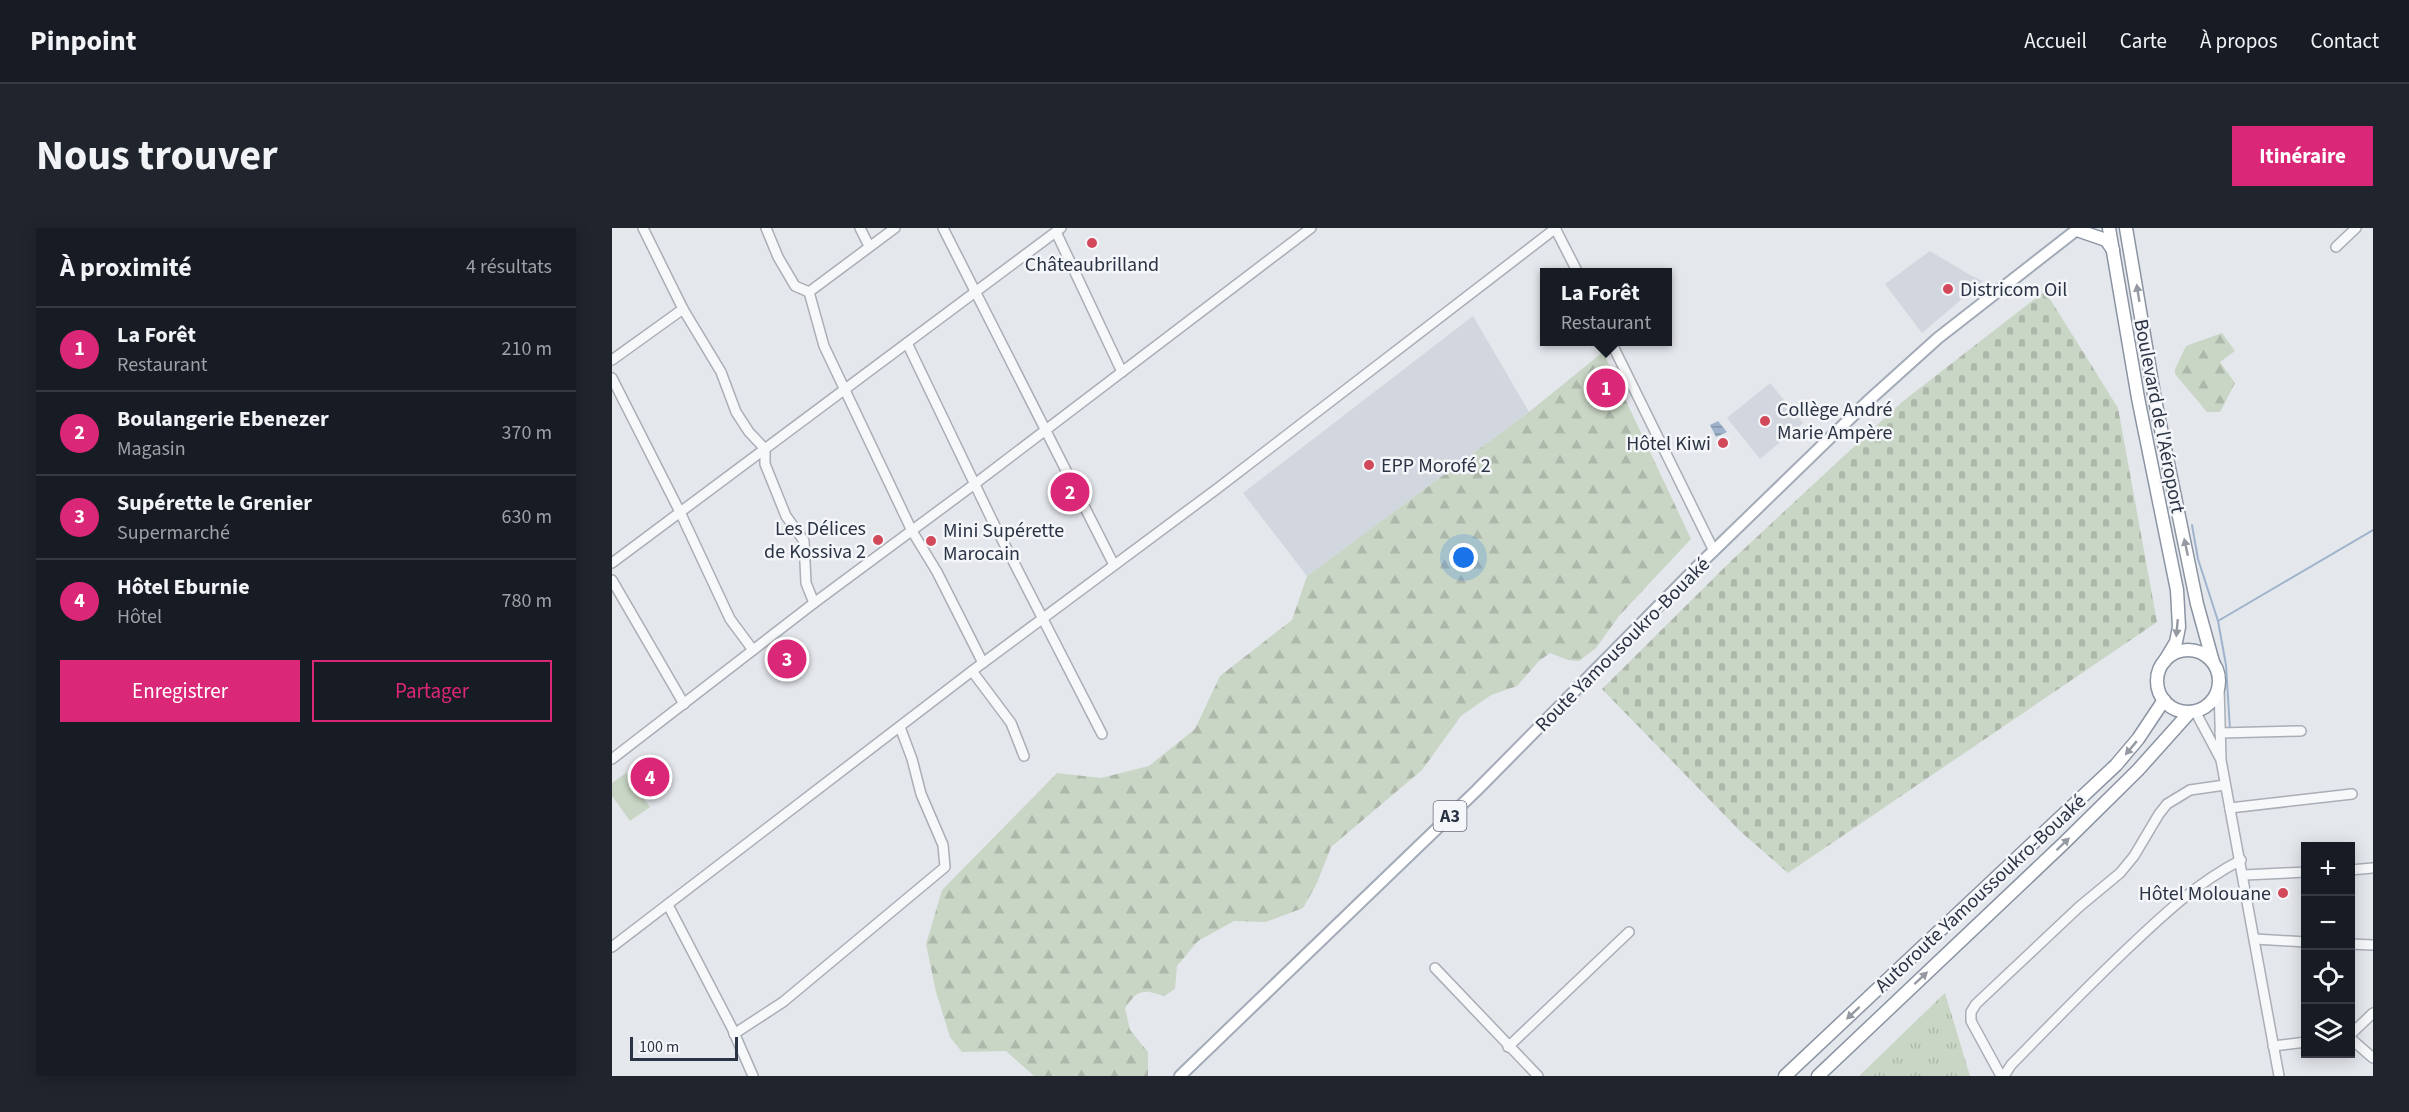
<!DOCTYPE html>
<html lang="fr">
<meta charset="utf-8">
<style>
:root{--surface:#171b24;--page:#20242c;--text:#f1f3f6;--muted:#9ea1a6;--line:#363941;--accent:#db2777}
body{margin:0;font-family:"Source Sans 3",sans-serif;background:var(--page);color:var(--text)}
.controls{position:absolute;right:18px;bottom:18px;display:grid;overflow:hidden;border-radius:0px;box-shadow:0 3px 15px #0003}
.controls button{width:54px;height:54px;display:grid;place-items:center;padding:0;border:0;border-bottom:2px solid var(--line);background:var(--surface);color:var(--text);font:30px sans-serif}
.scale{position:absolute;left:18px;bottom:15px;width:108px;box-sizing:border-box;padding-left:6px;border:3px solid #2b3445;border-top:0;font-size:16px;line-height:21px;white-space:nowrap;color:#2b3445;-webkit-text-stroke:4px #f4f6f9;paint-order:stroke}
.you{position:absolute;left:852px;top:330px;width:21px;height:21px;margin:-15px;border:4px solid #fff;border-radius:50%;background:#1a73e8;box-shadow:0 0 0 9px #1a73e833}
.badge{display:grid;place-items:center;width:39px;height:39px;border-radius:50%;background:var(--accent);color:#fff;font-size:20px;font-weight:700}
.pin{position:absolute;translate:-50% -50%;border:3px solid #fff;box-shadow:0 2px 6px #0006}
.popup{position:absolute;left:928px;top:40px;width:132px;height:78px;box-sizing:border-box;display:grid;place-content:center;border-radius:0px;background:var(--surface);filter:drop-shadow(0 2px 4px #0005);font-size:20px;white-space:nowrap;color:var(--muted)}
.popup b{font-size:22px;color:var(--text)}
.popup::after{content:'';position:absolute;left:50%;top:100%;margin-left:-12px;border:12px solid transparent;border-top-color:var(--surface)}
.list{margin:0;padding:0;list-style:none}
h2{display:flex;justify-content:space-between;align-items:center;height:78px;margin:0;padding:0 24px;font-size:26px}
h2 small{font-size:20px;font-weight:400;color:var(--muted)}
.list li{display:grid;grid-template-columns:39px 1fr auto;gap:18px;align-items:center;box-sizing:border-box;height:84px;padding:0 24px;border-top:2px solid var(--line)}
.list b{display:block;font-size:22px;white-space:nowrap}
.list p{margin:0;font-size:20px;white-space:nowrap;color:var(--muted)}
.list em{font-size:20px;font-style:normal;color:var(--muted)}
.actions{display:flex;gap:12px;padding:18px 24px}
.actions a{flex:1;padding:14px 0;border:2px solid var(--accent);border-radius:0px;text-align:center;font-size:21px;color:var(--accent)}
.actions .main{background:var(--accent);color:#fff}
.icon{flex:none;width:33px;height:33px;fill:none;stroke:currentColor;stroke-width:2;stroke-linecap:round;stroke-linejoin:round}
.map{position:relative;flex:none;width:1761px;height:848px;overflow:hidden;border-radius:0px}
header{display:flex;align-items:center;gap:36px;box-sizing:border-box;height:84px;padding:0 30px;background:var(--surface);border-bottom:2px solid var(--line)}
header strong{font-size:28px}
nav{display:flex;gap:33px;margin-inline-start:auto;font-size:21px}
.intro{display:flex;align-items:center;justify-content:space-between;box-sizing:border-box;height:144px;padding:0 36px}
h1{margin:0;font-size:42px}
.button{padding:15px 27px;border-radius:0px;background:var(--accent);color:#fff;font-size:21px;font-weight:700}
main{display:flex;gap:36px;padding:0 36px}
aside{flex:1;background:var(--surface);border-radius:0px;box-shadow:0 3px 15px #0003}
.map>svg:first-child{display:block}
</style>
<header>
<strong>Pinpoint</strong>
<nav><a>Accueil</a><a>Carte</a><a>À propos</a><a>Contact</a></nav>
</header>
<div class="intro"><h1>Nous trouver</h1><a class="button">Itinéraire</a></div>
<main>
<aside>
<h2>À proximité<small>4 résultats</small></h2>
<ul class="list">
<li><span class="badge">1</span><div><b>La Forêt</b><p>Restaurant</p></div><em>210 m</em></li>
<li><span class="badge">2</span><div><b>Boulangerie Ebenezer</b><p>Magasin</p></div><em>370 m</em></li>
<li><span class="badge">3</span><div><b>Supérette le Grenier</b><p>Supermarché</p></div><em>630 m</em></li>
<li><span class="badge">4</span><div><b>Hôtel Eburnie</b><p>Hôtel</p></div><em>780 m</em></li>
</ul>
<div class="actions"><a class="main">Enregistrer</a><a>Partager</a></div>
</aside>
<div class="map">
<svg width="1761" height="848" viewBox="0 0 1761 848">
<defs>
<pattern id="grass-tufts" width="24" height="20" patternUnits="userSpaceOnUse" patternTransform="scale(1.5)"><rect width="24" height="20" fill="#c9d6c5"/><path d="M3 7l-1-3M5 7V3M7 7l1-3M15 17l-1-3M17 17v-4M19 17l1-3" fill="none" stroke="#adb8ab"/></pattern>
<pattern id="forest-firs" width="22" height="20" patternUnits="userSpaceOnUse" patternTransform="scale(1.5)"><rect width="22" height="20" fill="#c9d6c5"/><path d="M5 1l3.5 6h-7zM16 11l3.5 6h-7z" fill="#adb8ab"/></pattern>
<pattern id="cemetery-stones" width="16" height="16" patternUnits="userSpaceOnUse" patternTransform="scale(1.5)"><rect width="16" height="16" fill="#c9d6c5"/><path d="M2 7V4a2 2 0 0 1 4 0v3zM10 15v-3a2 2 0 0 1 4 0v3z" fill="#adb8ab"/></pattern>
<pattern id="water-rules" width="6" height="5" patternUnits="userSpaceOnUse" patternTransform="scale(1.5)"><rect width="6" height="5" fill="#9fb4cc"/><path d="M0 2.5h6" fill="none" stroke="#8293a7"/></pattern>
</defs>
<rect width="100%" height="100%" fill="#e4e7ec"/>
<g fill="#d2d6de">
<polygon points="1318,23 1358,47 1371,53 1310,105 1273,56"/>
<polygon points="861,88 917,184 695,348 631,265"/>
<polygon points="1158,155 1191,195 1148,231 1115,190"/>
</g>
<polygon fill="url(#grass-tufts)" points="1333,765 1358,848 1247,848"/>
<g fill="url(#forest-firs)">
<polygon points="1610,105 1623,123 1608,134 1623,155 1608,184 1595,184 1563,146 1563,141 1574,118"/>
<path d="M991 124 1079 311 1007 388 984 420 967 433 956 432 938 425 927 433 905 458 879 467 849 488 810 542 719 619 705 655 691 680 654 694 622 693 586 713 565 738 563 761 552 768C531 761 526 761 513 780L518 802 536 824V848H422L394 823 350 824 338 809 324 764 314 716 330 662 445 545 489 550 537 538 583 501 608 448 680 392 695 348 917 184Z"/>
</g>
<polygon fill="url(#cemetery-stones)" points="1433,63 1506,180 1545,394 1176,645 1128,603 990,461 1119,333 1290,174"/>
<polygon fill="#c9d6c5" points="14,545 38,579 18,593 0,568 0,555"/>
<polygon fill="url(#water-rules)" points="1106,193 1115,204 1104,209 1098,197"/>
<g fill="none" stroke-linecap="round" stroke-linejoin="round">
<g stroke="#9fb4cc" stroke-width="2">
<polyline points="1580,297 1586,331 1606,393 1614,437 1618,502"/>
<polyline points="1606,393 1761,302"/>
</g>
<defs>
<g id="minor">
<polyline points="31,0 71,81 109,144 124,184 137,204 153,221 153,236 174,288 192,313 194,355 202,375"/>
<polyline points="154,0 166,29 183,58 197,64"/>
<polyline points="248,0 257,18"/>
<polyline points="331,0 502,337"/>
<polyline points="943,0 966,45"/>
<polyline points="444,4 510,144"/>
<polyline points="1724,19 1744,0"/>
<polyline points="197,64 212,118 300,303 325,344 371,435"/>
<polyline points="197,64 283,0"/>
<polyline points="999,114 1102,323"/>
<polyline points="295,115 380,292 490,506"/>
<polyline points="0,132 71,81"/>
<polyline points="0,150 68,284 118,391 141,422"/>
<polyline points="0,335 449,0"/>
<polyline points="0,352 72,476"/>
<polyline points="360,443 399,495 412,528"/>
<polyline points="1607,458 1609,532 1667,848"/>
<polyline points="1583,483 1608,530"/>
<polyline points="1608,505 1689,503"/>
<polyline points="0,531 202,375 364,255 699,0"/>
<polyline points="1618,580 1740,566"/>
<polyline points="1738,642 1761,640"/>
<polyline points="1632,647 1694,644"/>
<polyline points="56,677 120,800 141,848"/>
<polyline points="1643,711 1694,714"/>
<polyline points="1738,716 1761,717"/>
<polyline points="0,719 360,443 606,260 944,0"/>
<polyline points="823,740 926,848"/>
<polyline points="122,806 171,774 333,639 331,617 309,566 300,531 288,499"/>
<polyline points="1738,807 1761,785"/>
<polyline points="1738,810 1761,830"/>
<polyline points="1661,818 1694,814"/>
<polyline points="896,819 1017,704"/>
<polyline points="1389,848 1359,793 1359,784 1364,776 1467,679 1508,645 1522,628 1547,586 1555,576 1578,562 1613,557"/>
<path d="M1392 848 1399 837C1437 798 1474 760 1513 723 1549 689 1584 655 1629 632"/>
</g>
<polyline id="major" points="568,848 865,562 1091,333 1255,174 1326,110 1467,0"/>
<g id="highway">
<polyline points="1497,0 1526,170 1565,362 1567,399 1564,414 1552,434"/>
<polyline points="1514,0 1543,172 1585,376 1601,434"/>
<polyline points="1465,2 1494,12 1501,22"/>
<circle cx="1576" cy="453" r="31"/>
<polyline points="1173,848 1504,537 1526,511 1552,472"/>
<polyline points="1206,848 1452,615 1526,542 1578,484"/>
</g>
</defs>
<use href="#minor" stroke="#a9aeb7" stroke-width="12"/>
<use href="#major" stroke="#a3abb8" stroke-width="14"/>
<use href="#highway" stroke="#8b94a3" stroke-width="15"/>
<use href="#minor" stroke="#f7f8fa" stroke-width="9"/>
<use href="#major" stroke="#fff" stroke-width="10"/>
<use href="#highway" stroke="#fff" stroke-width="12"/>
</g>
<defs><path id="oneway-solid" d="M-6-.8H1V-3.2L6.5 0L1 3.2V.8H-6Z" transform="scale(1.5)"/></defs>
<g fill="#959aa2">
<use href="#oneway-solid" transform="translate(1526 65) rotate(-99)"/>
<use href="#oneway-solid" transform="translate(1574 319) rotate(-102)"/>
<use href="#oneway-solid" transform="translate(1565 400) rotate(95)"/>
<use href="#oneway-solid" transform="translate(1519 520) rotate(130)"/>
<use href="#oneway-solid" transform="translate(1451 616) rotate(-44)"/>
<use href="#oneway-solid" transform="translate(1309 750) rotate(-43)"/>
<use href="#oneway-solid" transform="translate(1241 785) rotate(137)"/>
</g>
<g fill="#d1495b" stroke="#f4f6f9" stroke-width="2">
<circle cx="480" cy="15" r="6"/>
<circle cx="1336" cy="61" r="6"/>
<circle cx="1153" cy="193" r="6"/>
<circle cx="1111" cy="215" r="6"/>
<circle cx="757" cy="237" r="6"/>
<circle cx="266" cy="312" r="6"/>
<circle cx="319" cy="313" r="6"/>
<circle cx="1671" cy="665" r="6"/>
</g>
<g text-anchor="middle" stroke-width="5" stroke-linejoin="round" paint-order="stroke">
<rect fill="#f4f6f9" stroke="#676e7b" stroke-width="1.5" x="821.5" y="573" width="33" height="30" rx="4.5"/>
<g font-size="18" font-weight="bold" fill="#2b3445">
<text x="838" y="594">A3</text>
</g>
<g font-size="20" fill="#2b3445" stroke="#f4f6f9" text-anchor="start">
<text x="480" y="43" text-anchor="middle">Châteaubrilland</text>
<text x="1348" y="68">Districom Oil</text>
<text x="1165" y="188">Collège André<tspan x="1165" dy="23">Marie Ampère</tspan></text>
<text x="1099" y="222" text-anchor="end">Hôtel Kiwi</text>
<text x="769" y="244">EPP Morofé 2</text>
<text x="254" y="307" text-anchor="end">Les Délices<tspan x="254" dy="23">de Kossiva 2</tspan></text>
<text x="331" y="309">Mini Supérette<tspan x="331" dy="23">Marocain</tspan></text>
<text x="1659" y="672" text-anchor="end">Hôtel Molouane</text>
</g>
<g font-size="20" fill="#2b3445" stroke="#f4f6f9">
<text transform="translate(1548 188) rotate(79)" y="7">Boulevard de l'Aéroport</text>
<text transform="translate(1010 416) rotate(-45)" y="7">Route Yamousoukro-Bouaké</text>
<text transform="translate(1368 665) rotate(-43)" y="7">Autoroute Yamoussoukro-Bouaké</text>
</g>
</g>
</svg>
<div class="controls">
<button>+</button>
<button>−</button>
<button><svg class="icon" aria-label="locate" viewBox="0 0 24 24"><circle cx="12" cy="12" r="6"/><path d="M12 2v4M12 18v4M2 12h4M18 12h4"/></svg></button>
<button><svg class="icon" aria-label="layers" viewBox="0 0 24 24"><path d="M12 4l9 5-9 5-9-5zM3 14l9 5 9-5"/></svg></button>
</div>
<div class="scale">100 m</div>
<div class="you"></div>
<div class="pin badge" style="left:994px;top:160px">1</div>
<div class="popup"><b>La Forêt</b>Restaurant</div>
<div class="pin badge" style="left:458px;top:264px">2</div>
<div class="pin badge" style="left:175px;top:431px">3</div>
<div class="pin badge" style="left:38px;top:549px">4</div>
</div>
</main>
